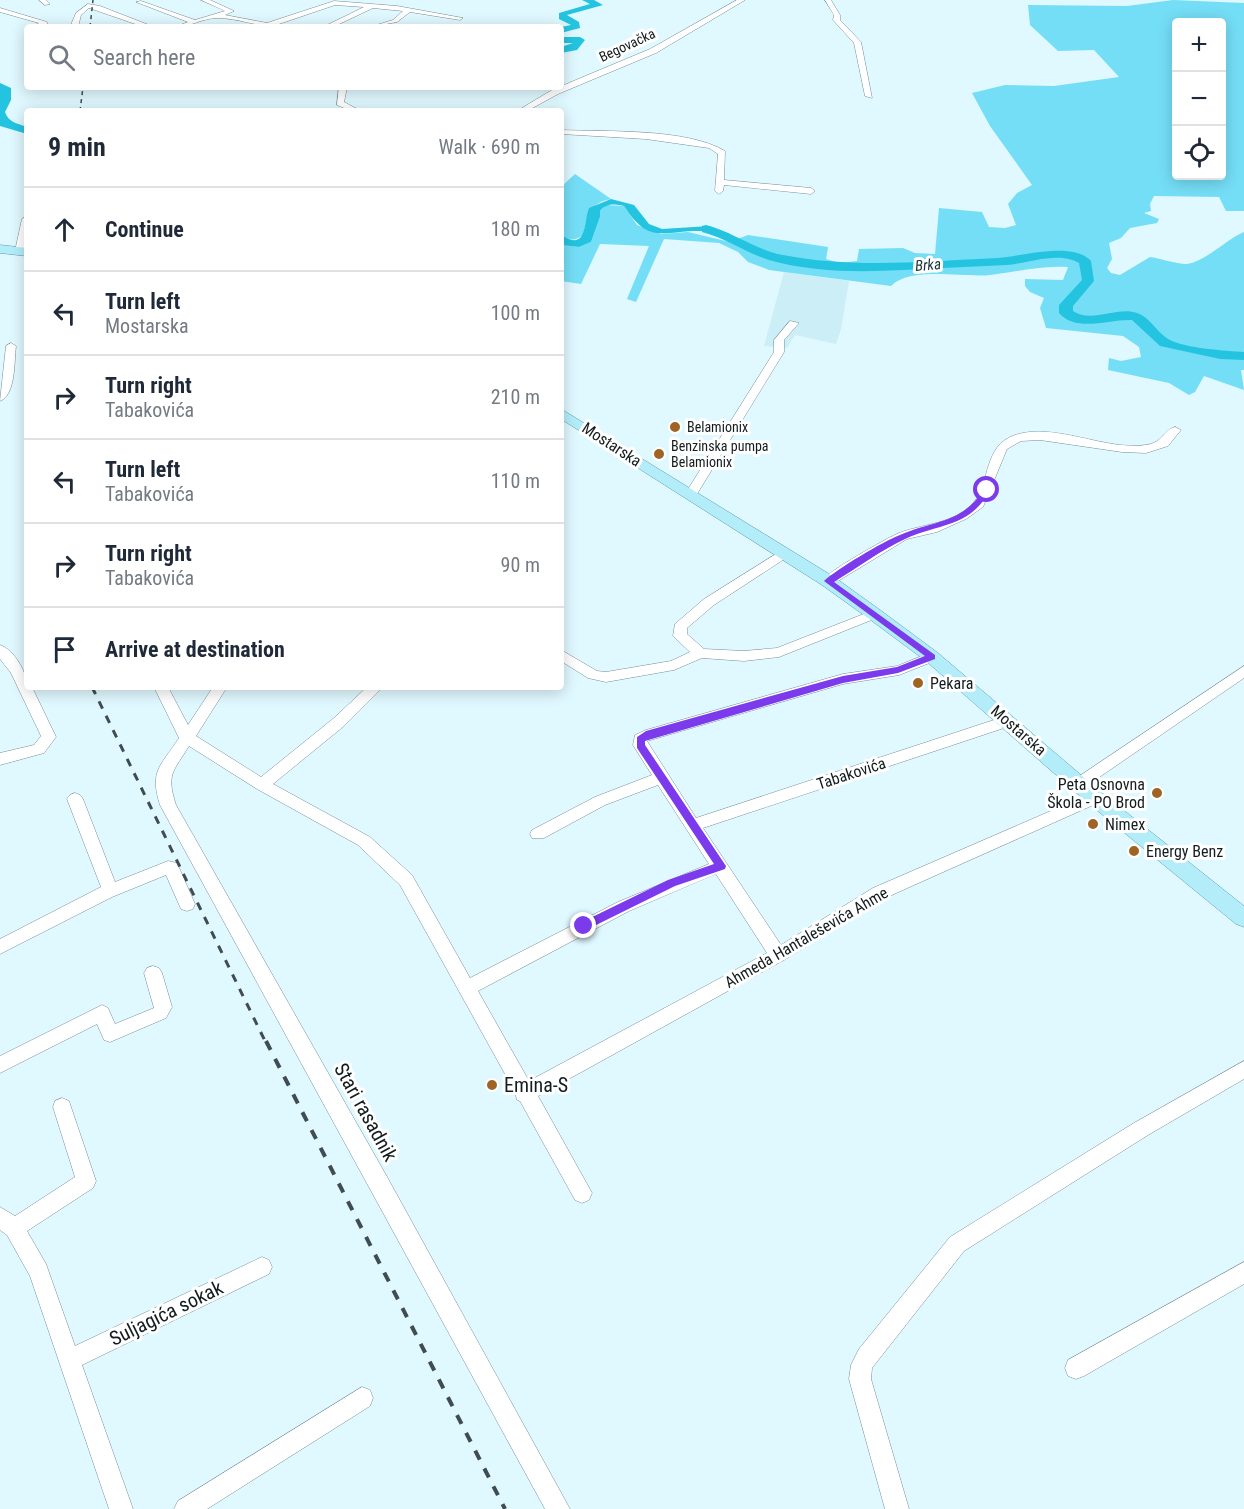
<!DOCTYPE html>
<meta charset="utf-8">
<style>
:root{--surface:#fff;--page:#f6f6f7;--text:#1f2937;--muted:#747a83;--line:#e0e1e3}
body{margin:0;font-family:"Roboto Condensed",sans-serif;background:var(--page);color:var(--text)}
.controls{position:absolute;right:18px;top:18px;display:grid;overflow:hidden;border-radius:6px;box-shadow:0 3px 15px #0003}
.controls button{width:54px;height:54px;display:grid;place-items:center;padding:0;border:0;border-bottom:2px solid var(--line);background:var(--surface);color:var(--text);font:30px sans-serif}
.stop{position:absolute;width:18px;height:18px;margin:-14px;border:4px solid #7c3aed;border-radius:50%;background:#fff}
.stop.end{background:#7c3aed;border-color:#fff;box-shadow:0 2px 6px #0008}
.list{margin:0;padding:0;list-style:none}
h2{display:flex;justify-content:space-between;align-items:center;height:78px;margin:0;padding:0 24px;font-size:26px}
h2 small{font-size:20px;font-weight:400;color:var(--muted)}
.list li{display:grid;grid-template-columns:39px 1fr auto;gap:18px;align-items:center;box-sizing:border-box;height:84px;padding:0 24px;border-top:2px solid var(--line)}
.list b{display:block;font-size:22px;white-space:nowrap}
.list p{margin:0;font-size:20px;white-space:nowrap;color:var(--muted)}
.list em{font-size:20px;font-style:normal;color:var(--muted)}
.icon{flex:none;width:33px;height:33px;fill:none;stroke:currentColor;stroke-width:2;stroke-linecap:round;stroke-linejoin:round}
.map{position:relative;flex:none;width:1244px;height:1509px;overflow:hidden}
.search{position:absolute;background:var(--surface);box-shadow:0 3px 15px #0003;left:24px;top:24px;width:540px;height:66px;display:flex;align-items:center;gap:15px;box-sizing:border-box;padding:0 21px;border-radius:6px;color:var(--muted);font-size:22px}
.panel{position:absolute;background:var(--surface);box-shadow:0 3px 15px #0003;left:24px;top:108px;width:540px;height:582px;border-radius:6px}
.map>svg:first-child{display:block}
</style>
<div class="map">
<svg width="1244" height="1509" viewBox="0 0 1244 1509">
<rect width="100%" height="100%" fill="#e0f8ff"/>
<polygon fill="#cceef7" points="784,272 849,281 841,329 836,344 795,335 787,348 764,346"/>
<g fill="#74def6" fill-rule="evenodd">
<path d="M1173 0 1244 3V211H1226L1219 197 1154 196 1150 204 1151 211 1144 213 1159 219 1157 223 1130 228 1121 238 1109 243 1112 259 1107 268 1111 273 1120 275 1150 257C1159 258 1180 265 1187 264 1206 261 1227 239 1244 232V370H1241L1244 390 1204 376 1195 392 1189 395 1169 383 1108 370 1109 358 1121 361 1141 357 1139 347 1123 336 1046 328 1040 308 1044 298 1030 292 1025 286V279L1063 280 1068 267C1040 265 1017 272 990 275 963 278 911 266 891 286L769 270 748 262 738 252 719 243 664 239 636 302 627 299 649 246 600 244 581 284 561 281V245L579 247 591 242 600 217V211L606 205 624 206 637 225 661 234 688 232 730 242 748 235 828 247 826 259 840 263 857 261 859 249 903 248 915 253 935 254 939 208 982 212 989 227 1005 228 1016 225 1008 204 1017 193 1032 185 990 126 972 93 1005 85 1054 86 1119 77 1094 50 1058 51 1030 25 1028 5 1127 6ZM1176 22H1222V176H1176Z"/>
<path d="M575 174 611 199C590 203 586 215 584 234 577 241 569 241 561 235V187Z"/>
</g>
<g fill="#24c4e1">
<path d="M0 83 11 88V100L5 112C9 123 17 123 27 127V134L0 126Z"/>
<path d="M611 199 634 205 649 224 662 229 710 226 730 237C721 235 711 231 702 231 662 230 650 246 624 206 614 204 607 203 600 211V217L591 242 579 247 561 245V235C588 252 583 223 589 208Z"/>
</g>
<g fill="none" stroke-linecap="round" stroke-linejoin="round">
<g fill="#24c4e1" fill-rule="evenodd">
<polygon points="582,0 594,0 603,5 567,15 579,22 580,28 561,33 561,27 571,25 559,19 559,13 590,4"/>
<polygon points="561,37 580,37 585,40 577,50 561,53 561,47 573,43 561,43"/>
<path d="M706 225C733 232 756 250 783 255 854 269 926 261 998 258 1023 256 1073 241 1091 261L1094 281 1073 306V311C1092 324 1116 306 1137 313 1150 317 1158 334 1170 340 1185 348 1226 351 1244 352V360L1220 359 1160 346 1132 320C1108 319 1077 333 1059 313V305L1082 280 1079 263C1059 251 1029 263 1007 265 986 266 964 267 943 268 886 271 825 276 769 260 746 253 726 238 702 232V226Z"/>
</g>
<defs>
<g id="minor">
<polygon points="39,0 46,0 50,4 45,5"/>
<path d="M201 0H210L234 11 225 15 267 23 334 1 397 6 463 18 460 20 410 12 397 22 370 27 393 20 403 11 373 8 333 27H323L364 7 335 5 276 25 279 27C258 27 238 18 217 18 203 18 190 27 175 27L188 22 136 2 141 1 195 20 225 11Z"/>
<polygon points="737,0 745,0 656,53 558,94 527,111 517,111 552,90 650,49"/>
<polygon points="825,0 831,0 840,15 840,20 861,42 872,98 865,96 854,43 833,20 834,15"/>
<polygon points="88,4 100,6 154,27 144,27 89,8 81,15 78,27 70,27 76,13"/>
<polygon points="0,8 47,22 48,23 42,27 32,27 39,23 0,12"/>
<polygon points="339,87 347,87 344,102 361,111 351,111 337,105"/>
<path d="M561 130C607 132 686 128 725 151L724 180 811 188 815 191 811 194 724 185 723 191 719 194 715 191 718 154 709 148 646 139 561 134Z"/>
<polygon points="27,216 25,251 20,254 15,251 22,219"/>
<polygon points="790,321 799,323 784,340 784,352 697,494 691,498 687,497 685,494 774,352 774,340"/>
<path d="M11 343 16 346C14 361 16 395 0 401L6 346Z"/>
<path d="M1175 427 1181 430 1168 446 1146 453 1122 452 1040 440 1021 441 1007 449 983 507 966 519 937 532 907 539 833 584H823L821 581C829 571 885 539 899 533 922 524 956 524 974 502 991 481 983 446 1015 435 1055 422 1105 451 1146 445 1163 443 1163 430 1175 427Z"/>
<polygon points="784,549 789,550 789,556 714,605 687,628 687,634 704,649 744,651 777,648 874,610 881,614 879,617 779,657 744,661 702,658 674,670 606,682 588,678 561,661 561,650 597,671 606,672 671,661 690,652 673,636 675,624 704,599"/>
<path d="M0 645C15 650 27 673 27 687H32L56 737 44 753 0 765V753L34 745 41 736 11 673 0 659Z"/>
<path d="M932 652 939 657 937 660 899 675 843 684 647 741 696 818 1003 717H1013L1015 721 1013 725 703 828 781 945 873 888 1090 794H1100L1103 798 1100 802 885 898 784 960 538 1096 592 1193 589 1200 582 1203 575 1200 520 1101 517 1100 515 1092 400 885 358 845 257 789 189 746C173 772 166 774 176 805L386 1175 570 1509H545L160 805C149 770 161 766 179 738L154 687H168L188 725 213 687H227L196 736 261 777 334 718 367 687H383L344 726 273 784 370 837 412 875 470 978 618 902 709 864 658 785 605 805 544 838H532L530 834 532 830 595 797 652 775 633 745 635 735 646 730 843 674 897 666ZM716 874 767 953 529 1081 478 991 629 911Z"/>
<polygon points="1244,666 1244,678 1085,787 1075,787 1072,783 1075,779"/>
<polygon points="75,793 80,795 83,799 115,882 168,861 177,863 195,904 193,909 187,911 181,909 166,875 112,897 0,954 0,939 101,887 67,799 70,795"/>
<polygon points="153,966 159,968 162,973 172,1007 166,1018 110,1042 104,1040 97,1024 0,1073 0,1056 102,1005 108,1008 115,1024 154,1008 144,973 147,968"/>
<polygon points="1244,1061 1244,1079 1148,1135 964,1251 872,1368 871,1379 909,1509 885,1509 849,1379 851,1365 859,1349 950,1237 1134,1123"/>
<polygon points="62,1098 69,1101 71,1107 96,1181 93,1188 27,1231 46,1264 75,1346 262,1257 269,1260 272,1267 269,1274 82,1365 133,1509 109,1509 30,1276 7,1235 0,1230 0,1207 15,1216 75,1177 53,1107 55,1101"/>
<polygon points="1244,1262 1244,1284 1084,1376 1076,1379 1068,1376 1065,1368 1068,1360"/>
<polygon points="362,1387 370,1390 373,1398 370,1406 207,1509 174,1509 178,1501"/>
</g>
<g id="major">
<polygon points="0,245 27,248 27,256 0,253"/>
<polygon points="561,409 834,577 880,610 938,653 1102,793 1244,906 1244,927 1236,924 1088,803 926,661 868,618 822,585 561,419"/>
</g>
</defs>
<use href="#minor" stroke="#778e94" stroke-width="1"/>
<use href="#major" stroke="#5b9cab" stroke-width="1"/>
<use href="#minor" fill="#fff" fill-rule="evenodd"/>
<use href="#major" fill="#b4edfa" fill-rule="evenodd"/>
<g stroke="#404d50" stroke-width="1.5" stroke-dasharray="4 4" stroke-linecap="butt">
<polyline points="90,27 93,0"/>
<polyline points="80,111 83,87"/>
</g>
<polyline stroke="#404d50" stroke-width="3" stroke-dasharray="8 8" stroke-linecap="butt" points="92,687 266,1043"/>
<polyline stroke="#404d50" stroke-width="4" stroke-dasharray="10 10" stroke-linecap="butt" points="266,1041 505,1509"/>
</g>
<path fill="#7c3aed" d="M984 489 990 490C970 528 939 523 905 539 881 550 857 568 834 582L935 655V659L898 673 843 683 645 741V745L726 866 725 869 675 886 588 929H580V923L668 880 714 864 637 748V737L646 731 843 676 897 667 925 656 824 581C837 569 882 542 900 535 934 520 962 524 984 489Z"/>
<g fill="#9f6424" stroke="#fff" stroke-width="2">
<circle cx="675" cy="427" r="6"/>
<circle cx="659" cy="454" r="6"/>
<circle cx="918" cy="683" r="6"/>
<circle cx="1157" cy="793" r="6"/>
<circle cx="1093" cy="824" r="6"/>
<circle cx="1134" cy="851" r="6"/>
<circle cx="492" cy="1085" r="6"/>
</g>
<g text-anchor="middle" stroke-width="6" stroke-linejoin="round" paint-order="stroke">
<g font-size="14" fill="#131c1e" stroke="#fff">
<text transform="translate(627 45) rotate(-25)" y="5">Begovačka</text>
</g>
<g font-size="14" fill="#131c1e" stroke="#fff" text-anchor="start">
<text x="687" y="432">Belamionix</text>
<text x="671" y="451">Benzinska pumpa<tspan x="671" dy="16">Belamionix</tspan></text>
</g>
<g font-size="15" font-style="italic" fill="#1a3237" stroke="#fff">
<text transform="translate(928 265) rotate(-5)" y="5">Brka</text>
</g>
<g font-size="16" fill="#131c1e" stroke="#fff">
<text transform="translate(612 444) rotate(33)" y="6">Mostarska</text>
<text transform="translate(1019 730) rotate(41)" y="6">Mostarska</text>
<text transform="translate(851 773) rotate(-18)" y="6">Tabakovića</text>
<text transform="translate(806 937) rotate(-30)" y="6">Ahmeda Hantaleševića Ahme</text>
</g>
<g font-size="16" fill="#131c1e" stroke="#fff" text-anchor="start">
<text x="930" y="689">Pekara</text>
<text x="1145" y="790" text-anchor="end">Peta Osnovna<tspan x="1145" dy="18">Škola - PO Brod</tspan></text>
<text x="1105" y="830">Nimex</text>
<text x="1146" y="857">Energy Benz</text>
</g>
<g font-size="20" fill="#131c1e" stroke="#fff" text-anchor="start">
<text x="504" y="1092">Emina-S</text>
</g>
<g font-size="20" fill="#131c1e" stroke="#fff">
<text transform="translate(366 1112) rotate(61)" y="7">Stari rasadnik</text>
<text transform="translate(166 1313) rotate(-26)" y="7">Suljagića sokak</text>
</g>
</g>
</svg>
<div class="controls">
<button>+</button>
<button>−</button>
<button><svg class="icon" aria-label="locate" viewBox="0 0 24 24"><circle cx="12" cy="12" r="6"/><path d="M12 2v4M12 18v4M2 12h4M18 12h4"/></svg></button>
</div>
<div class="stop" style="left:987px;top:490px"></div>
<div class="stop end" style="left:584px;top:926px"></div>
<div class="search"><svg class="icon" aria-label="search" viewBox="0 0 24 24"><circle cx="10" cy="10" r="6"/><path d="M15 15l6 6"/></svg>Search here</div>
<section class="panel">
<h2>9 min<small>Walk · 690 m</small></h2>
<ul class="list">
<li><svg class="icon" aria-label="ahead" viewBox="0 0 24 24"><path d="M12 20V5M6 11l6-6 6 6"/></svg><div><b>Continue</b></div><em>180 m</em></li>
<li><svg class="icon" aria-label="left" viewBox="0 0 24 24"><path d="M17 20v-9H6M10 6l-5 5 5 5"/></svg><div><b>Turn left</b><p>Mostarska</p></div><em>100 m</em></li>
<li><svg class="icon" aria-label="right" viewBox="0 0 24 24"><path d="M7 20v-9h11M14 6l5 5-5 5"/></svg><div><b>Turn right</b><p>Tabakovića</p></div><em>210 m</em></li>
<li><svg class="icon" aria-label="left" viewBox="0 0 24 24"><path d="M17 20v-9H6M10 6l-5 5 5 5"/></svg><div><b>Turn left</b><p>Tabakovića</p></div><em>110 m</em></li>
<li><svg class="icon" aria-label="right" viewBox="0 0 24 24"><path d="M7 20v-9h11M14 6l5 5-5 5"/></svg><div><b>Turn right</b><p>Tabakovića</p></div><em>90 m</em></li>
<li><svg class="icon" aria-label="arrive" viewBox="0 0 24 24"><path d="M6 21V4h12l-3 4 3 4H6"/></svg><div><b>Arrive at destination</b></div></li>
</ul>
</section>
</div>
